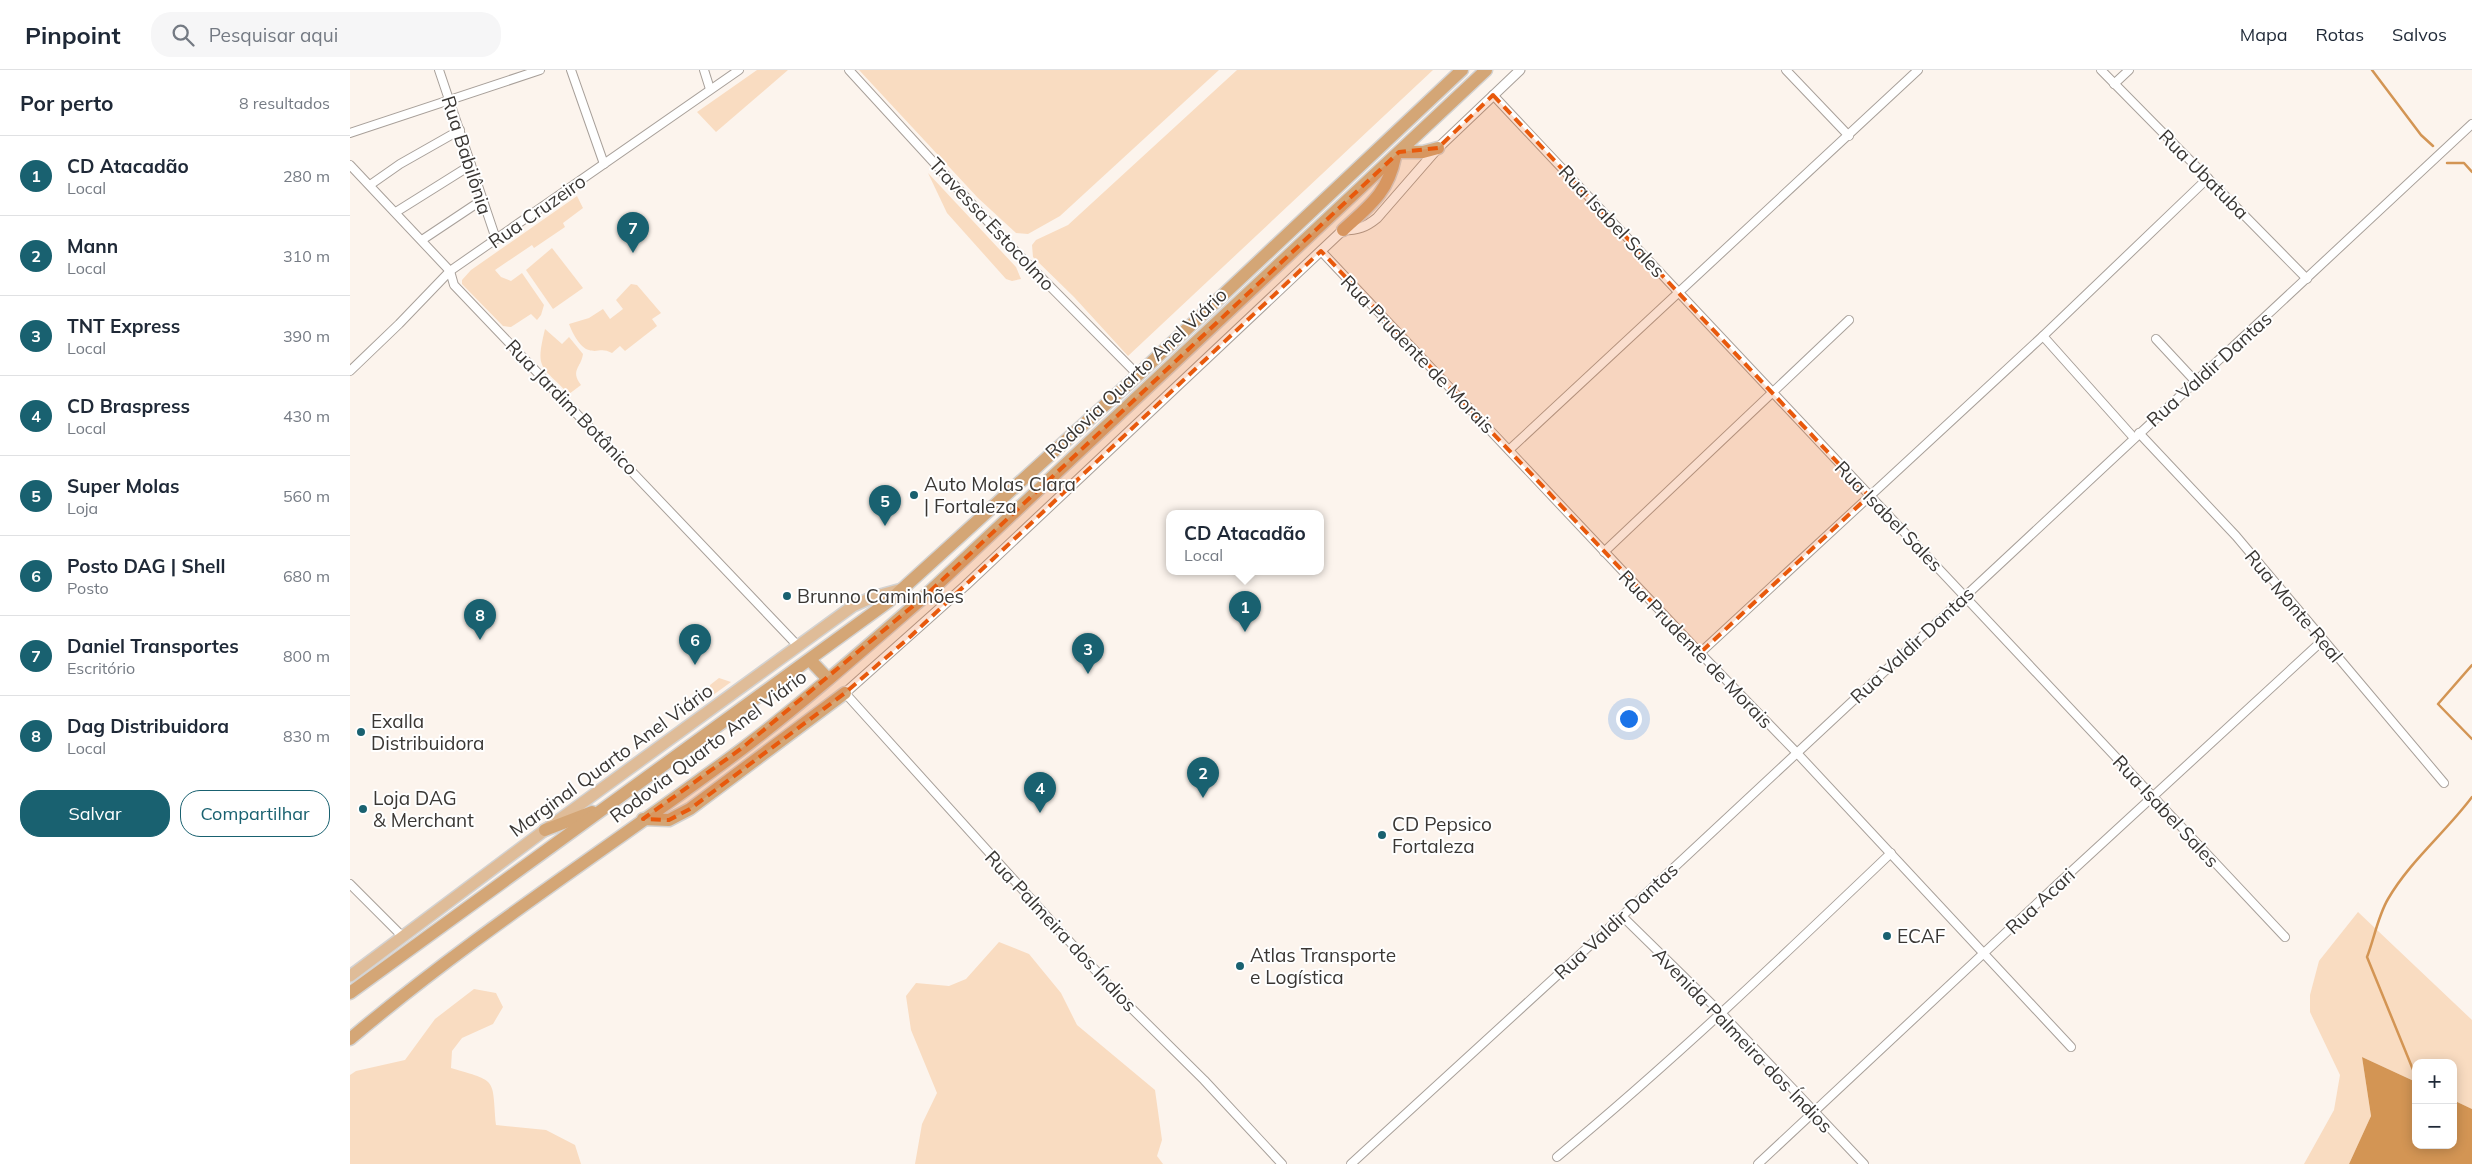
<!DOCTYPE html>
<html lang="pt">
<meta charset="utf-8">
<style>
:root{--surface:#fff;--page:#f6f6f7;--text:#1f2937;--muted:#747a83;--line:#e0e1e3;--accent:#196170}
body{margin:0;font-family:Mulish,sans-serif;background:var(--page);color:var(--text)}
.controls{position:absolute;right:15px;bottom:15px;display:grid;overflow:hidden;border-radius:10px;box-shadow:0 2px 12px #0003}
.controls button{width:45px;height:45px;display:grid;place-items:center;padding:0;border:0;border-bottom:1px solid var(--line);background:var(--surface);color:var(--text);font:25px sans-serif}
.you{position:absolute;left:1278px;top:648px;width:18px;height:18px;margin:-12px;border:4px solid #fff;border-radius:50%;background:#1a73e8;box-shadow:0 0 0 8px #1a73e833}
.badge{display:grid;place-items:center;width:32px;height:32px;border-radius:50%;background:var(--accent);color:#fff;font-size:16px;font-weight:700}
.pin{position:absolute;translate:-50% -41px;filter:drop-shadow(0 1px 2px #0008)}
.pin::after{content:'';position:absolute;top:26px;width:18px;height:15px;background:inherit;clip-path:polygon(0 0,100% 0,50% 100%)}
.popup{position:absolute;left:816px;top:440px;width:158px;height:65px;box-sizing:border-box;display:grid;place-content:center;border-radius:10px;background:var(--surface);filter:drop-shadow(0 1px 4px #0005);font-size:16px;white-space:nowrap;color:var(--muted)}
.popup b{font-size:19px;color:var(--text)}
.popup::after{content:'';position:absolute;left:50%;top:100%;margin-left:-10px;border:10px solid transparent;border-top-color:var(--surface)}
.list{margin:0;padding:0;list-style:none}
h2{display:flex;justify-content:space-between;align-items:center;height:65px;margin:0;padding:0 20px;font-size:21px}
h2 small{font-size:16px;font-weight:400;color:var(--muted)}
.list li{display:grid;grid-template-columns:32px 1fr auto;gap:15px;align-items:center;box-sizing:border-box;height:80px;padding:0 20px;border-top:1px solid var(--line)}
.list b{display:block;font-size:19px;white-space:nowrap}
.list p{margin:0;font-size:16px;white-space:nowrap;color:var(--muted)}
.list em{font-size:16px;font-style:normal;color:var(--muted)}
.actions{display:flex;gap:10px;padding:15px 20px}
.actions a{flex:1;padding:11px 0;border:1px solid var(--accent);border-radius:20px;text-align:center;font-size:18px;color:var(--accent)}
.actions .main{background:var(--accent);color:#fff}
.icon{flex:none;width:28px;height:28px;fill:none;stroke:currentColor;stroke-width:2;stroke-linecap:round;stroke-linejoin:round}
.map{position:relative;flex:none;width:2122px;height:1094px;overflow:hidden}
header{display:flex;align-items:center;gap:30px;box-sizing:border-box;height:70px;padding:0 25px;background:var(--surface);border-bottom:1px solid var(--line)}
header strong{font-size:24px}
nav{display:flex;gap:28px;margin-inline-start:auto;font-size:18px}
.search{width:350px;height:45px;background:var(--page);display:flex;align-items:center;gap:12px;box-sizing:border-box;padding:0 18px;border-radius:20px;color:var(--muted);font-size:19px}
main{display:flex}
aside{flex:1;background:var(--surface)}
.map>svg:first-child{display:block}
</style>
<header>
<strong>Pinpoint</strong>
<div class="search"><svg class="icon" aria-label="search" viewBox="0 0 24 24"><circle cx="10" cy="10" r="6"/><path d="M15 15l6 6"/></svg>Pesquisar aqui</div>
<nav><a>Mapa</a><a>Rotas</a><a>Salvos</a></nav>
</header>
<main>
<aside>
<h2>Por perto<small>8 resultados</small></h2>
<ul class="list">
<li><span class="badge">1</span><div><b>CD Atacadão</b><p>Local</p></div><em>280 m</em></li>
<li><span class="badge">2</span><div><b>Mann</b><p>Local</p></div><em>310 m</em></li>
<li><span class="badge">3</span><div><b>TNT Express</b><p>Local</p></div><em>390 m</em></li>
<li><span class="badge">4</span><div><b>CD Braspress</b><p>Local</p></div><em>430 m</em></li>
<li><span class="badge">5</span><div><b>Super Molas</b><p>Loja</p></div><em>560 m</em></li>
<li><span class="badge">6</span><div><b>Posto DAG | Shell</b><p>Posto</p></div><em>680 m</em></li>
<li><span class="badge">7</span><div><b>Daniel Transportes</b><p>Escritório</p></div><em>800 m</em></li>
<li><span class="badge">8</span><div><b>Dag Distribuidora</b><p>Local</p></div><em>830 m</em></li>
</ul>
<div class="actions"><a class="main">Salvar</a><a>Compartilhar</a></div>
</aside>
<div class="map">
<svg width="2122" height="1094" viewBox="0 0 2122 1094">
<rect width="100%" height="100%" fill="#fcf4ed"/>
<g fill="#f9dcc1">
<polygon points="407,0 438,0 366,62 347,42"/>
<polygon points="509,0 869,0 710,146 678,164 666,163 628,128"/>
<polygon points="887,0 1083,0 778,286 724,227 683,187 682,175 686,170 718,155"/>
<polygon points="578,103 666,197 671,209 662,211 656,209 597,143"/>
<polygon points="227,126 233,138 213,153 215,157 184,178 182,175 145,200 151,207 161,211 172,203 194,235 191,245 187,250 181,244 161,257 153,256 112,214 112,210 121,200"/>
<polygon points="202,178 233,218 203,239 176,200"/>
<path d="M281 214 287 215 311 243 302 249 307 256 275 281 270 276 262 283C251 277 248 283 239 280 230 278 222 262 219 254L239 248 253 239 260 249 273 239 266 230Z"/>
<path d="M195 259 212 274 219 267 233 284C231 298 220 300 231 315L219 324C191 295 185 300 195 259Z"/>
<polygon points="369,608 381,612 359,628 360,615"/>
<polygon points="2008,842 2122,950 2122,1039 2103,1030 2103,993 2066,993 2066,1012 2012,987 2021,1046 1999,1094 1954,1094 1984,1040 1990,1005 1960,942 1960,925 1969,891"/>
<polygon points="649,872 679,884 711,923 727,955 805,1020 812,1070 807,1086 813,1094 565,1094 572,1054 587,1023 561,960 556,926 566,913 599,916 616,909"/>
<path d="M124 919 146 923 153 937 143 954 112 968 102 981 101 998C148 1012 142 1007 146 1055L196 1060 225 1075 231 1094H0V1005L6 1001 55 990 85 949Z"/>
</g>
<polygon fill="#d39554" points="2012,987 2066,1012 2066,1075 2103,1075 2103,1030 2122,1039 2122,1094 1999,1094 2021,1046"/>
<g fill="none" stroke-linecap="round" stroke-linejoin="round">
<g stroke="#d39554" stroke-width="2.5">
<polyline points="2022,0 2071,65 2083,76"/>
<polyline points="2097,93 2114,93 2122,102"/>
<polyline points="2122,595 2088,634 2122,669"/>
<path d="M2066 1007 2017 887C2024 869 2028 846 2038 829 2060 791 2096 762 2122 727"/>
</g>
<defs>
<g id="minor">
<polyline points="89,0 146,169"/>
<polyline points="221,0 254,94"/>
<polyline points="354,0 360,19"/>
<polyline points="499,0 665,181 788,305"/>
<polyline points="1436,0 1499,66"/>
<polyline points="1751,0 1957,209"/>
<polyline points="1764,14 1779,0"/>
<polyline points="1143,25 1935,867"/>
<polyline points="0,63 190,0"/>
<polyline points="0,95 100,201 104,215 448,576"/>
<polyline points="20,115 50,94 110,60"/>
<polyline points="46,142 121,95"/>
<polyline points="72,170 132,130"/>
<polyline points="971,181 1350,583 1446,682 1721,977"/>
<polyline points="1693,266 1784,368"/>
<polyline points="1806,269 1846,312"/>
<polyline points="0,301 49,254 100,201 389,0"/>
<polyline points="1789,363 1886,466 2094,713"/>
<polyline points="1159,380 1568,0"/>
<polyline points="1254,482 1499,250"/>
<polyline points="1350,583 1693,266 1858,108"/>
<polyline points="495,623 766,923 854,1010 932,1094"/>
<polyline points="0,814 53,867"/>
<polyline points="1272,846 1372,944 1514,1094"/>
<path d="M1207 1087C1323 991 1432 887 1541 783"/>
<polyline points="1001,1094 1272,846 2122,54"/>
<polyline points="1408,1094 1711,811 1973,570"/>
</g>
<path id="tertiary" d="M495 623 616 515 993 160C1008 160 1016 157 1027 148L1088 78 1170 0"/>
<polyline id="primary" points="0,906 195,760 503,536 523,527 552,519"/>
<g id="trunk">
<polyline points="1049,82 1073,82 1088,78"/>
<path d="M993 160C1019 136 1038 123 1045 87"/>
<polyline points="460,590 478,609"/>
<polyline points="293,749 319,750 340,739 495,623"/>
<polyline points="195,760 242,742"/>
<polyline points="0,923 538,532 788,305 1112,0"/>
<path d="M0 969C124 864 262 776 392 679 455 631 515 578 575 526L1136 0"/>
</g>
</defs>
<use href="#minor" stroke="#a8a09a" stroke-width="10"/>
<use href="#tertiary" stroke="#a8a09a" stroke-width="11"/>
<use href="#primary" stroke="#d4d3d2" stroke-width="14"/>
<use href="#trunk" stroke="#d4d3d2" stroke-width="15"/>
<use href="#minor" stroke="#fff" stroke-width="8"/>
<use href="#tertiary" stroke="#fff" stroke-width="9"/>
<use href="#primary" stroke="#dfbc98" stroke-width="11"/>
<use href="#trunk" stroke="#d4a676" stroke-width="12"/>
</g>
<path fill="#e8590c" fill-opacity="0.2" stroke="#e8590c" stroke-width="4" stroke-dasharray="10 6" stroke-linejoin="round" d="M1143 25 1519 426 1350 583 971 181 561 566 495 623 340 739 319 750 293 749 392 678 575 526 1049 82 1088 78Z"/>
<g fill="#196170" stroke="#fff" stroke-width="2">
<circle cx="564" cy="425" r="5"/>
<circle cx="437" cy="526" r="5"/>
<circle cx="11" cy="662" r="5"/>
<circle cx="13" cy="739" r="5"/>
<circle cx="1032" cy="765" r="5"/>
<circle cx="1537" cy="866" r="5"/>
<circle cx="890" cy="896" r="5"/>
</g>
<g text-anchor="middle" stroke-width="4" stroke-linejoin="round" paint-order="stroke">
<g font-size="19" fill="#3a3734" stroke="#fff">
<text transform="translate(117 85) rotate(72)" y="7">Rua Babilônia</text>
<text transform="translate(1854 104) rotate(45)" y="7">Rua Ubatuba</text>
<text transform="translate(187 141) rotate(-35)" y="7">Rua Cruzeiro</text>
<text transform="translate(1262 151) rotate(47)" y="7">Rua Isabel Sales</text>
<text transform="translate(642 154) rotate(47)" y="7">Travessa Estocolmo</text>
<text transform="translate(1068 284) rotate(46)" y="7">Rua Prudente de Morais</text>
<text transform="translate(1859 299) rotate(-42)" y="7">Rua Valdir Dantas</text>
<text transform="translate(786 303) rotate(-43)" y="7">Rodovia Quarto Anel Viário</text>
<text transform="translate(222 337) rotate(46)" y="7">Rua Jardim Botânico</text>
<text transform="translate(1539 446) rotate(46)" y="7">Rua Isabel Sales</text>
<text transform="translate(1944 536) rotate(50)" y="7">Rua Monte Real</text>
<text transform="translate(1562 575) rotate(-43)" y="7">Rua Valdir Dantas</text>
<text transform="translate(1346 579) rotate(46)" y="7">Rua Prudente de Morais</text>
<text transform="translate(358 676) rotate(-37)" y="7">Rodovia Quarto Anel Viário</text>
<text transform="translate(261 690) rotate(-36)" y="7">Marginal Quarto Anel Viário</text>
<text transform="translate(1816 741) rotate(47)" y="7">Rua Isabel Sales</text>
<text transform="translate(1690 831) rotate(-43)" y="7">Rua Acari</text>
<text transform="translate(1266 851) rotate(-43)" y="7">Rua Valdir Dantas</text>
<text transform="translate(711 861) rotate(47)" y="7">Rua Palmeira dos Índios</text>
<text transform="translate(1393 970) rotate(46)" y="7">Avenida Palmeira dos Índios</text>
</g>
<g font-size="19" fill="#3a3734" stroke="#fff" text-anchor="start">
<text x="574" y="421">Auto Molas Clara<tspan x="574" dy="22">| Fortaleza</tspan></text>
<text x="447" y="533">Brunno Caminhões</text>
<text x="21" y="658">Exalla<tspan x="21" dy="22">Distribuidora</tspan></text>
<text x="23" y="735">Loja DAG<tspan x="23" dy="22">&amp; Merchant</tspan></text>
<text x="1042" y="761">CD Pepsico<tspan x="1042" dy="22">Fortaleza</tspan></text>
<text x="1547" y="873">ECAF</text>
<text x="900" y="892">Atlas Transporte<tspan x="900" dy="22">e Logística</tspan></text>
</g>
</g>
</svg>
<div class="controls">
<button>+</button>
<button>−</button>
</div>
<div class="you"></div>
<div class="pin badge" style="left:895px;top:562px">1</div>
<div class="popup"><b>CD Atacadão</b>Local</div>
<div class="pin badge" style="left:853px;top:728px">2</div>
<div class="pin badge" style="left:738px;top:604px">3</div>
<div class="pin badge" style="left:690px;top:743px">4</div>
<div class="pin badge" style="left:535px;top:456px">5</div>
<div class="pin badge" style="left:345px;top:595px">6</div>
<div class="pin badge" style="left:283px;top:183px">7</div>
<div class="pin badge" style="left:130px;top:570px">8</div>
</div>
</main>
